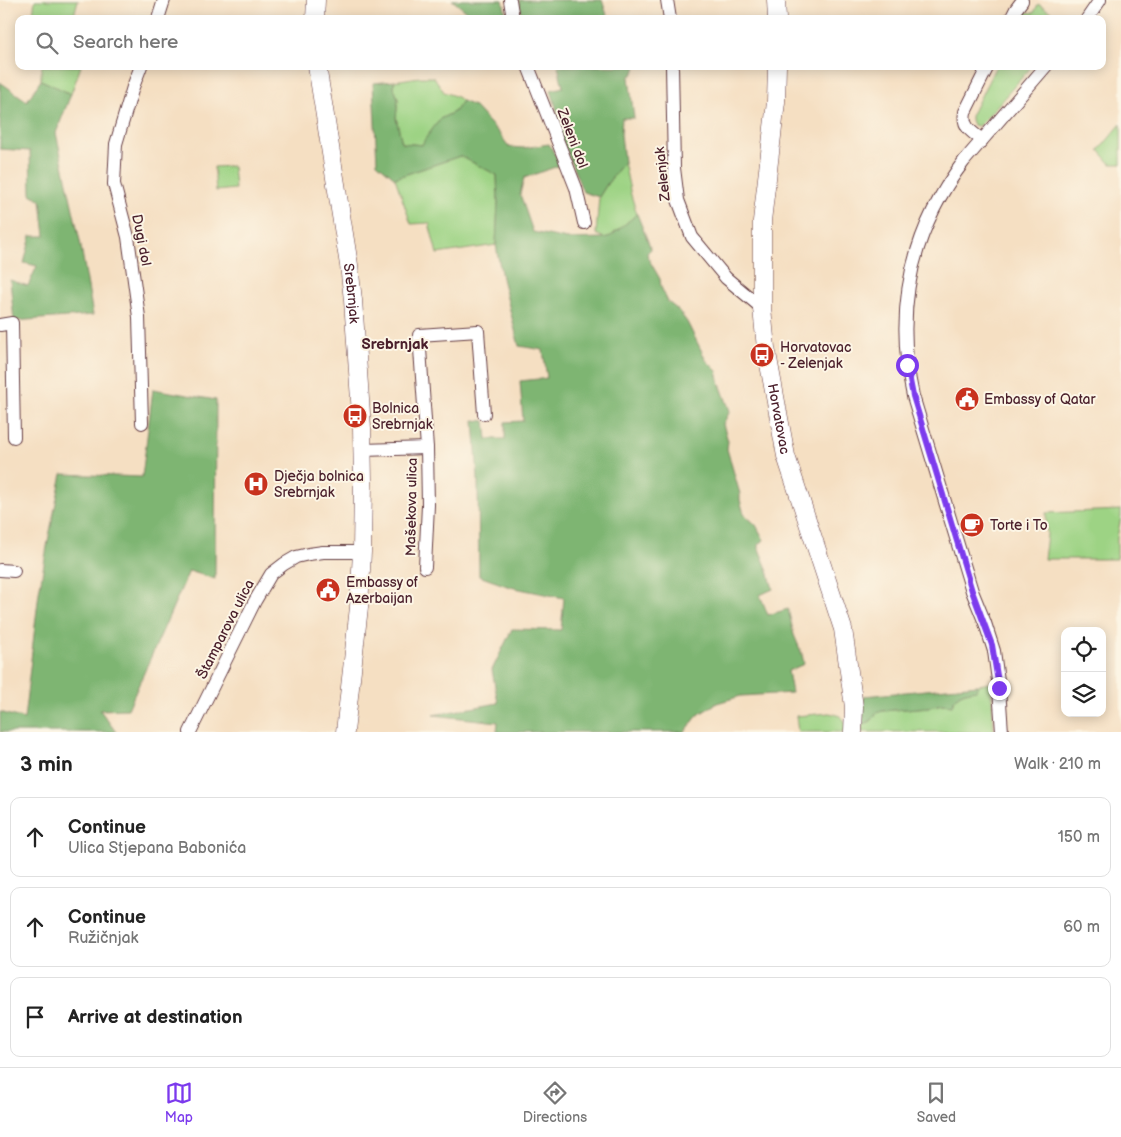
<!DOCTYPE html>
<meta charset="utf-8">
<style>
:root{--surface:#fff;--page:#f2f2f2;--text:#222;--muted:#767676;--line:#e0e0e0;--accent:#7c3aed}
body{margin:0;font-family:"Balsamiq Sans",sans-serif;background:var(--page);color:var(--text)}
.controls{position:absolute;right:15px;bottom:15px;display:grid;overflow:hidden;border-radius:10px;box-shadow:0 2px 12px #0003}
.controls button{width:45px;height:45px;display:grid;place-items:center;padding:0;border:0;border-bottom:1px solid var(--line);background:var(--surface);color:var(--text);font:25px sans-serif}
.stop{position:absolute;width:15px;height:15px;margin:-11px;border:4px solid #7c3aed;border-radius:50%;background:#fff}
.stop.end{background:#7c3aed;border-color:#fff;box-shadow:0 1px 5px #0008}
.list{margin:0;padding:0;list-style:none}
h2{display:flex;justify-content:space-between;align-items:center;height:65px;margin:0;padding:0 20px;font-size:21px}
h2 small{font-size:16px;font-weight:400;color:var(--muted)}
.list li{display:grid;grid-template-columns:32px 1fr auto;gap:15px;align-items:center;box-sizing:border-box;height:80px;margin:0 10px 10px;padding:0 10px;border:1px solid var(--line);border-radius:10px}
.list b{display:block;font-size:19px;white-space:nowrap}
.list p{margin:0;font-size:16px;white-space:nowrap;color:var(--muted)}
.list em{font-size:16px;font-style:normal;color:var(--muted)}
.icon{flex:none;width:28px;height:28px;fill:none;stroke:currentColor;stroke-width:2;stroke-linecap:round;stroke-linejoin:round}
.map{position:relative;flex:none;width:1121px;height:732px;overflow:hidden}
.search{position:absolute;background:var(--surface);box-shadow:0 2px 12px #0003;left:15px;right:15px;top:15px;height:55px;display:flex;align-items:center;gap:12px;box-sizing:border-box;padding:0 18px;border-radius:10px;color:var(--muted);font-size:19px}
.sheet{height:335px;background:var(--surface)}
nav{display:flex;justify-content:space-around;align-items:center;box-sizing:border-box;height:70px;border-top:1px solid var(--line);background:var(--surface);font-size:14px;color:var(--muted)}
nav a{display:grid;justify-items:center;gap:2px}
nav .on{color:var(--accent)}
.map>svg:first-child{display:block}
</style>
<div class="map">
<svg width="1121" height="732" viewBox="0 0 1121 732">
<rect width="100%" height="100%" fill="#fcf5e5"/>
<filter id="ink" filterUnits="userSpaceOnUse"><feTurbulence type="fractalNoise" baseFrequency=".02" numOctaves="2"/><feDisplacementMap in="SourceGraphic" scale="10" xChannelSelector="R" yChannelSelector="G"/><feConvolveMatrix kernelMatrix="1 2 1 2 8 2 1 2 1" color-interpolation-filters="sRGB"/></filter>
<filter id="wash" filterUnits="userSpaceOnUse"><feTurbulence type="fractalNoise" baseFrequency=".0096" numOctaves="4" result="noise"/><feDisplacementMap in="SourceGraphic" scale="20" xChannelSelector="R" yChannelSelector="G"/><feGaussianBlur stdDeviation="1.12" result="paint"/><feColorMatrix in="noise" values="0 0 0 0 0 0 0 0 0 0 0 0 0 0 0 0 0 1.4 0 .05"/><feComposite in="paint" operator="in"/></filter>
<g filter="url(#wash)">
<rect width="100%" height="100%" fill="#f5dfc2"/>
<g fill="#9dd384" stroke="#747958">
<polygon points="35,0 78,0 73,19 38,19 33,14"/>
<path d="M1038 4 1062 19H1020C1024 12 1026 12 1034 13Z"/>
<polygon points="42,66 81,66 71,94 41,80 41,75"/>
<polygon points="996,66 1032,66 982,123 978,126 973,125 971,120 971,116"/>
<polygon points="419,77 434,77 444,92 457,97 462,101 454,112 440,119 422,145 402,143 396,118 398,99 394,88 394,81"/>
<polygon points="1121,124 1121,164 1111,164 1099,150"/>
<polygon points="460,156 497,175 498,202 496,245 437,254 429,223 411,224 395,178"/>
<polygon points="624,162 631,195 637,214 611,236 604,238 596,234 599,197 607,184"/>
<polygon points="233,166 235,189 216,191 214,167"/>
<polygon points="1121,510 1121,517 1117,538 1117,559 1044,559 1047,535 1046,513"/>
<path d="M991 683 994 732H862V725L871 721 877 713 882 711 929 707 942 704 951 705C957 693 964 692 975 690L978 685Z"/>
<path d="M829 713C842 715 847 719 846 732H798L796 716Z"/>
</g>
<g fill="#7eb572" stroke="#646a4e">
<polygon points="452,0 503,0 506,15 492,19 476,19"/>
<polygon points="519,0 602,0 608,18 610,19 522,19"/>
<polygon points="558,66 636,66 634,73 629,77 634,118 622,118 621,134 624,162 607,184 599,197 583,192 555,122 558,114 551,90 563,87"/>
<polygon points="41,80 71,94 56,133 80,241 93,315 14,321 10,280 28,286 37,266 24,263 31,236 45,236 41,200 31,194 30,151 0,149 0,82 27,101"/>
<polygon points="394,81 394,88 398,99 396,118 402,143 422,145 425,139 440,119 454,112 462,101 474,106 499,133 509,147 524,148 549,144 561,165 524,178 520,194 533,232 567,239 604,238 611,236 637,214 651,249 647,253 648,258 660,279 661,287 668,302 678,310 687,322 706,360 717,371 720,384 730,411 723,424 728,441 727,449 740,494 740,500 744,514 756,525 764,540 759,545 759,549 768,571 773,589 760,595 768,615 788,609 794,635 802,654 804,664 788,671 792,693 741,696 717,703 698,715 685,732 497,732 498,722 433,715 498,703 492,670 512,629 561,630 564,598 510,587 479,576 478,480 474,420 485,421 487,439 505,439 505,422 523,421 520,381 547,378 543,350 519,346 502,278 496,245 498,202 497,175 460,156 395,178 377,163 373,83"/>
<polygon points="153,389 216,400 215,579 189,571 128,709 100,710 116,732 0,732 0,712 24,719 39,592 48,541 62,474 142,477"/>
<path d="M978 685 976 690C964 692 956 693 952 705L942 704 929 707 882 711 877 713 871 721 862 725 864 696Z"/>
</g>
</g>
<g filter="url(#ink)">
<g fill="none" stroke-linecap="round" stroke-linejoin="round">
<defs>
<g id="street">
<polyline points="510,0 513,19"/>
<polyline points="667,0 670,19"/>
<polyline points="158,19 164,0"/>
<polyline points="1011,19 1016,9 1022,1"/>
<polyline points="1087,19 1100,0"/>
<polyline points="141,66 133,87 116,144 114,184 128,237 139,317 142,423"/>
<polyline points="528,66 576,188 584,223"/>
<polyline points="672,66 674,168 678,200 692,237 726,278 762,308"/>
<path d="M982 140C971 131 962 127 965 112L988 66"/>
<polyline points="0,325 12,323 14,437"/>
<polyline points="363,450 427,448 419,335 478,331 484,414"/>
<polyline points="425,567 428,505 427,448"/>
<polyline points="0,570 14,571"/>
<polyline points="190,732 255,601 271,574 284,564 296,557 309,554 323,552 362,552"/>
<path d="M1002 732 999 688 994 651 985 623 972 591 913 396C894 310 911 231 964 161L1046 66"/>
</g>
<g id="secondary">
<polyline points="776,0 777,19"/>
<polyline points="315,19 316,0"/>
<path id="s1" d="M317 66 349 265 353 300 362 428 363 482 362 552 359 607 345 732"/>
<path id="s2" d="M777 66 776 102 762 221V308L766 348 786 456 843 629 854 707 853 732"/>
</g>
</defs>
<use href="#street" stroke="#643c42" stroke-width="14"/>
<use href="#secondary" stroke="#643c42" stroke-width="19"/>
<use href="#street" stroke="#fff" stroke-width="12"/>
<use href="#secondary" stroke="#fff" stroke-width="18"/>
</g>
</g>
<g fill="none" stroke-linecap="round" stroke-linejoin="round" filter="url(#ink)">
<polyline stroke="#7c3aed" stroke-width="6" points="907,365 913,396 921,422 972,591 992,645 999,688"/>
</g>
<defs>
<symbol id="bus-disc" viewBox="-11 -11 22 22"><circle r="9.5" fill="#c8321e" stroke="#fcf5e5"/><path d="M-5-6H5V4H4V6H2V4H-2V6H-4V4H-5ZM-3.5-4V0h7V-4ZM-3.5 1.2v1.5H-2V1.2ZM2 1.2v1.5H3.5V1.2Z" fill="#fff"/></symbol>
<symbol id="civic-disc" viewBox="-11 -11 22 22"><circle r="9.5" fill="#c8321e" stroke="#fcf5e5"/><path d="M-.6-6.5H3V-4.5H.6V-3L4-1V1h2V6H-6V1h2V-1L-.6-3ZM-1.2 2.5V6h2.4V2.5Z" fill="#fff"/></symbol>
<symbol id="hospital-disc" viewBox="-11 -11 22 22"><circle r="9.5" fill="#c8321e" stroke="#fcf5e5"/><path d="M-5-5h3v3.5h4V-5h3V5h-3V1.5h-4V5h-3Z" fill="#fff"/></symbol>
<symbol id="cafe-disc" viewBox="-11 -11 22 22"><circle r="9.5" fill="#c8321e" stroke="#fcf5e5"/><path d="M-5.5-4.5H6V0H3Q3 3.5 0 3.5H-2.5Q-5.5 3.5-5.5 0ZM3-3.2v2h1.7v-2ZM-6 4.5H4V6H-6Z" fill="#fff"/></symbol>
</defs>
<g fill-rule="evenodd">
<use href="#bus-disc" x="748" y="341" width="28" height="28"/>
<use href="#civic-disc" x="953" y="385" width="28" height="28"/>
<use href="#bus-disc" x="341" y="402" width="28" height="28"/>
<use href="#hospital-disc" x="242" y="470" width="28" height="28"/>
<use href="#cafe-disc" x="958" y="511" width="28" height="28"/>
<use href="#civic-disc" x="314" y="576" width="28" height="28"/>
</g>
<g text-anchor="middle" stroke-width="4" stroke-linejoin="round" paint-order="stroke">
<g font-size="14" fill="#4a1f2b" stroke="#fcf5e5">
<text transform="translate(573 138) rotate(69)" y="5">Zeleni dol</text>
<text transform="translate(662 174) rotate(-96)" y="5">Zelenjak</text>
<text transform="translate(142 240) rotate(79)" y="5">Dugi dol</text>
<text dy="5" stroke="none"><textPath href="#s1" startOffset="230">Srebrnjak</textPath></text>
<text dy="5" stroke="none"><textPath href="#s2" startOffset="355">Horvatovac</textPath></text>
<text transform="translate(411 507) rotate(-89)" y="5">Mašekova ulica</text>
<text transform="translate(225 629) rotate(-63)" y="5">Štamparova ulica</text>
</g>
<g font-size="14" fill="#4a1f2b" stroke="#fcf5e5" text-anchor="start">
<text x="780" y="352">Horvatovac<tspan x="780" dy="16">- Zelenjak</tspan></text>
<text x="984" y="404">Embassy of Qatar</text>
<text x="372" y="413">Bolnica<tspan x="372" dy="16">Srebrnjak</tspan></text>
<text x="274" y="481">Dječja bolnica<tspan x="274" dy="16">Srebrnjak</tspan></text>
<text x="990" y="530">Torte i To</text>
<text x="346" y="587">Embassy of<tspan x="346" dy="16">Azerbaijan</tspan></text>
</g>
<g font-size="15" font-weight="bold" fill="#4a1f2b" stroke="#fcf5e5">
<text x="395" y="349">Srebrnjak</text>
</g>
</g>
</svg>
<div class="controls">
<button><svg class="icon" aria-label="locate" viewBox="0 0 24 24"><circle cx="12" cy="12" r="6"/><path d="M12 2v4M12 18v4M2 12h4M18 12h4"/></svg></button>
<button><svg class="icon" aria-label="layers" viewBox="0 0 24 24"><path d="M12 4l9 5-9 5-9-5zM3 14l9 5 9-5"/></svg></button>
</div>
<div class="stop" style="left:907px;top:365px"></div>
<div class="stop end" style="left:999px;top:688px"></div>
<div class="search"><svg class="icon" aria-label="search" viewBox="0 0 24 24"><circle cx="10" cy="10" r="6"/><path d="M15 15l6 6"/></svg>Search here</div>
</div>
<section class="sheet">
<h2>3 min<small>Walk · 210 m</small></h2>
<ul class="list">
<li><svg class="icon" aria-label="ahead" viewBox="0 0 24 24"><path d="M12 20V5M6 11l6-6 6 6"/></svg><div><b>Continue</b><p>Ulica Stjepana Babonića</p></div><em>150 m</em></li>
<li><svg class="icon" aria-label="ahead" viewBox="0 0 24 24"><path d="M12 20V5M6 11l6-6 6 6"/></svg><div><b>Continue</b><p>Ružičnjak</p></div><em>60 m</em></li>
<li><svg class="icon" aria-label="arrive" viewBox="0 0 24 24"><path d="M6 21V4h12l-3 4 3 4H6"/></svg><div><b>Arrive at destination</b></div></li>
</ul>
</section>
<nav>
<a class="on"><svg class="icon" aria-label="map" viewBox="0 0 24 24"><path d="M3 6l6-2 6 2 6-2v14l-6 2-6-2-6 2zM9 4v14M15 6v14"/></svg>Map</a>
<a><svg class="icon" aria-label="directions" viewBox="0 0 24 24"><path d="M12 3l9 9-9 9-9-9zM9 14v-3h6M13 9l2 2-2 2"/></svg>Directions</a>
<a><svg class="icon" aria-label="saved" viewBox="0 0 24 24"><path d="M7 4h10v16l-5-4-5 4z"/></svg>Saved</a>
</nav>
